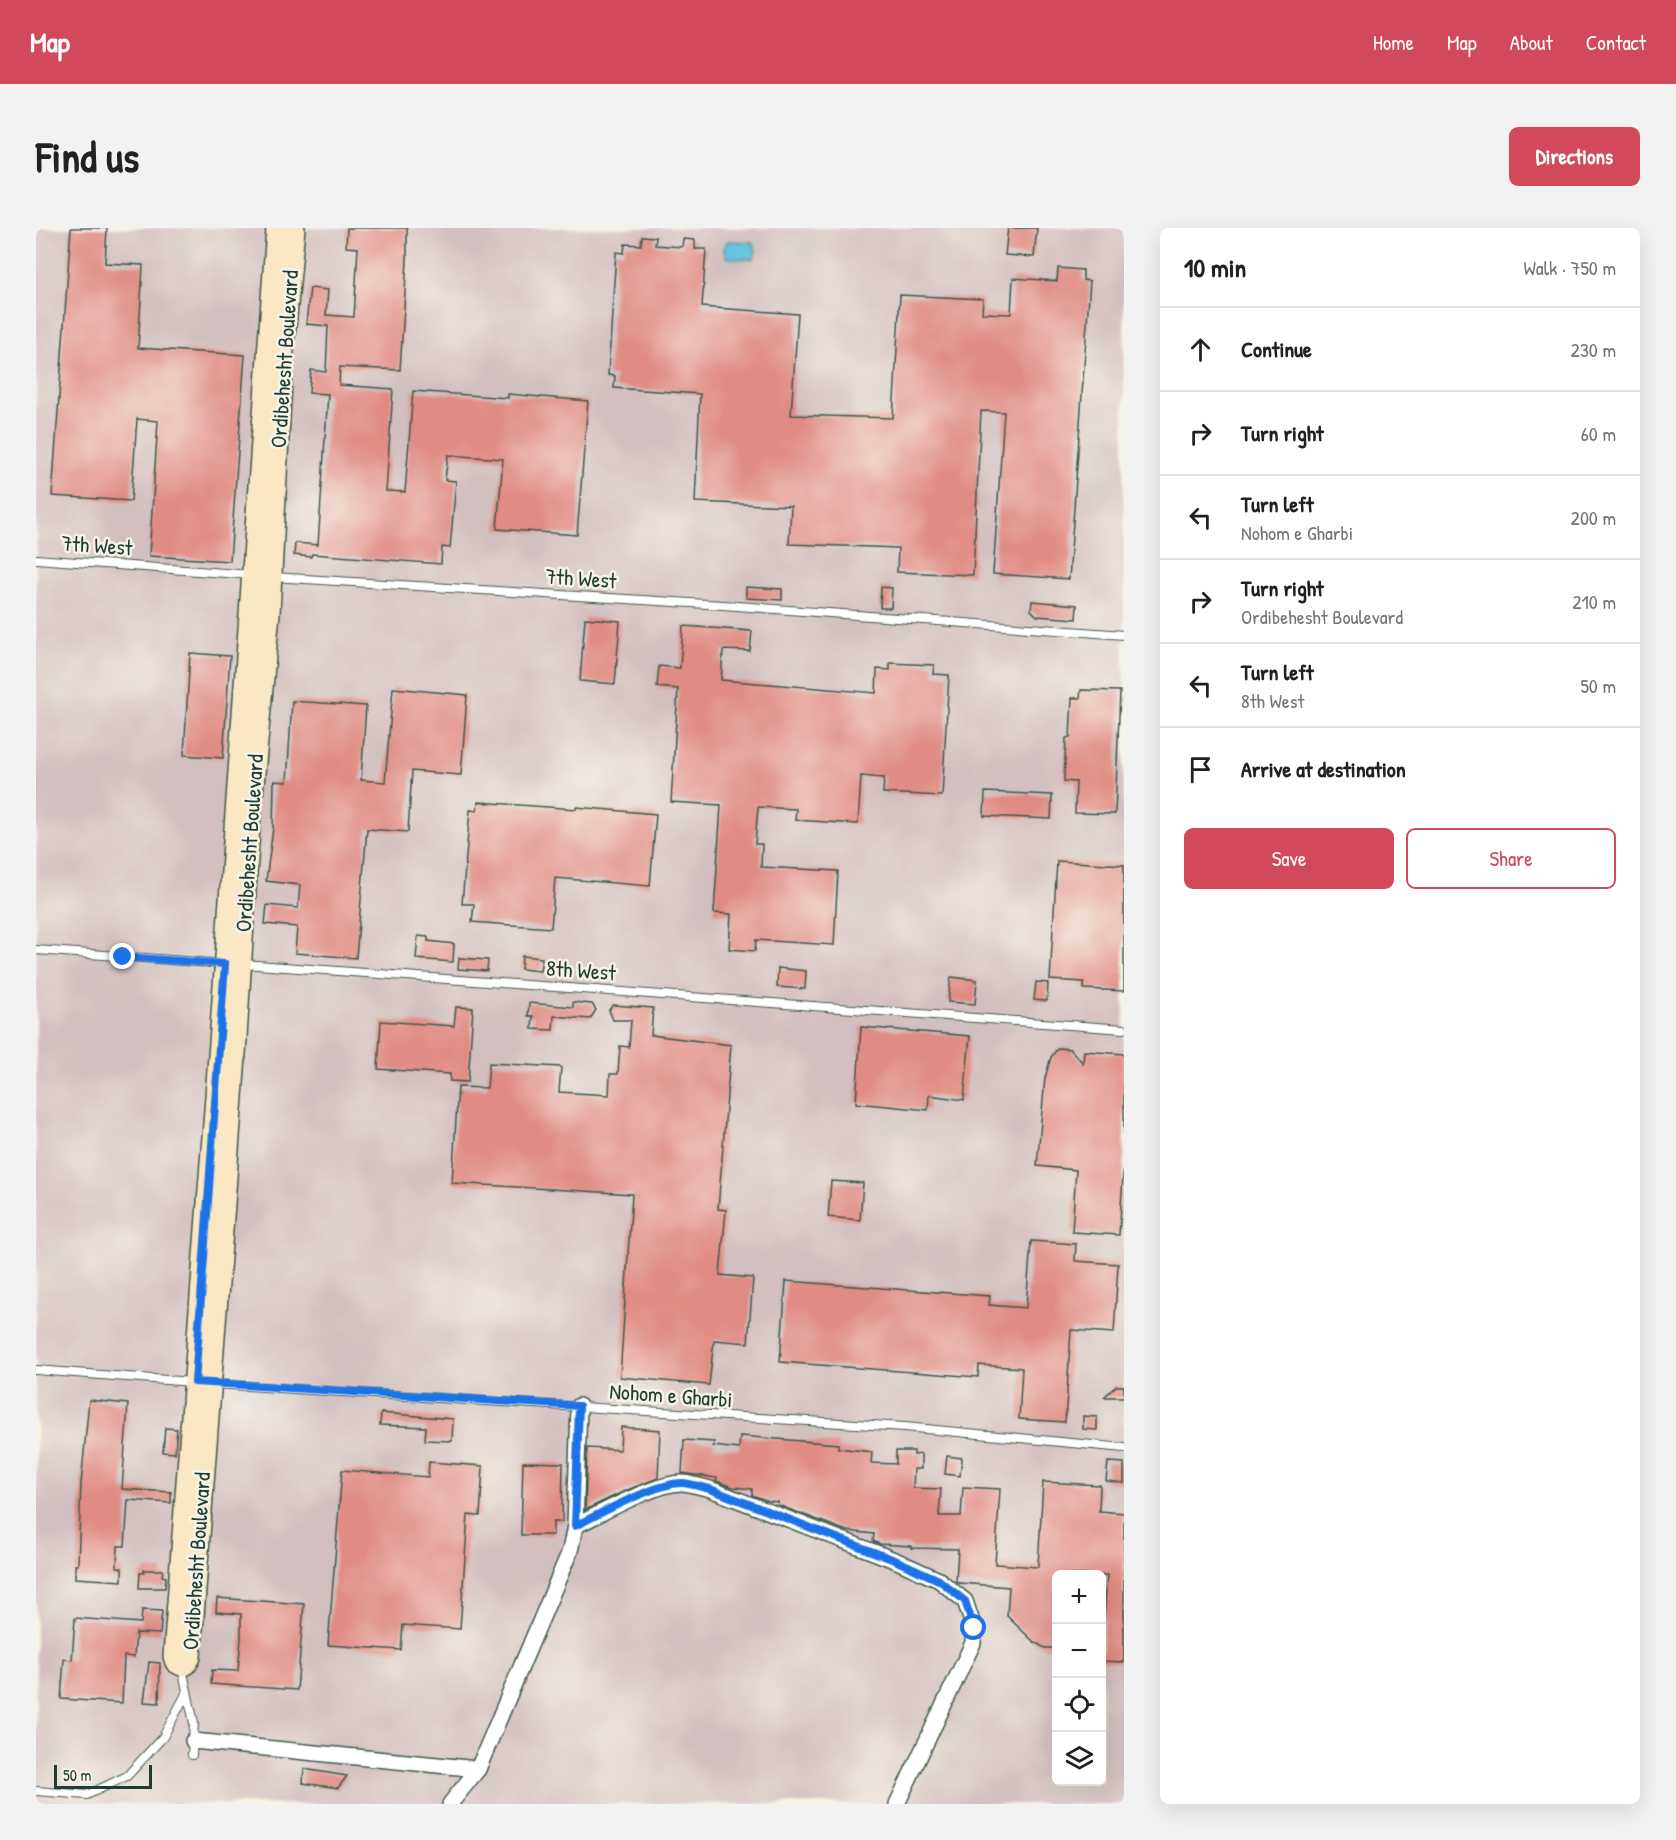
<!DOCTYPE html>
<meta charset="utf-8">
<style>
:root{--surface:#fff;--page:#f2f2f2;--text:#202124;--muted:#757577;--line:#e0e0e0;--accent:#d1495b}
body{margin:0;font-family:"Patrick Hand",sans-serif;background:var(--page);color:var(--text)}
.controls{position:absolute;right:18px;bottom:18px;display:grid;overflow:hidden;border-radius:9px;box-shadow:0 6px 24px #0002}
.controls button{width:54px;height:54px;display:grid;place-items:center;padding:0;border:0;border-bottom:2px solid var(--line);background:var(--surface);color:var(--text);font:30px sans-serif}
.scale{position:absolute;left:18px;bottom:15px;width:98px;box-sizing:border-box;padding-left:6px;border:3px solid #1f3d34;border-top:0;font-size:16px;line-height:21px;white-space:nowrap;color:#1f3d34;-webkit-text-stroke:4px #f7f3e8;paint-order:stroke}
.stop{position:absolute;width:18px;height:18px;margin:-14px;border:4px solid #1a73e8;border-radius:50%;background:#fff}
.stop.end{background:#1a73e8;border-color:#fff;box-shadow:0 2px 6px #0008}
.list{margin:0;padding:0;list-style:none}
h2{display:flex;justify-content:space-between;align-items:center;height:78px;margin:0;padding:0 24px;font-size:26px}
h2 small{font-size:20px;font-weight:400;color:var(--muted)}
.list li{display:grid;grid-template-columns:39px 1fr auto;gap:18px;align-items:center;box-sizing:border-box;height:84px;padding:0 24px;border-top:2px solid var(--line)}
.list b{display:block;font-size:22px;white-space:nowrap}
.list p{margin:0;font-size:20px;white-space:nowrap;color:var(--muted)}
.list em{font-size:20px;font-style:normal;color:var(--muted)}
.actions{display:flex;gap:12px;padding:18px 24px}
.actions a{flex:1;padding:14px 0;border:2px solid var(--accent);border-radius:9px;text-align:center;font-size:21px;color:var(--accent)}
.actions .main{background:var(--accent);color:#fff}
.icon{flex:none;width:33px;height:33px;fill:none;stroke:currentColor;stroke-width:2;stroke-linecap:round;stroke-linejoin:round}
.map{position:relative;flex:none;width:1088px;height:1576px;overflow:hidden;border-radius:9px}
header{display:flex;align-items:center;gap:36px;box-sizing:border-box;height:84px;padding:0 30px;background:var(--accent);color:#fff}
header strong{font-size:28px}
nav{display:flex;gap:33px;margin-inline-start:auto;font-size:21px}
.intro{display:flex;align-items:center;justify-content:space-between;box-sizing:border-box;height:144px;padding:0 36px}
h1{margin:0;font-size:42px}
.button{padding:15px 27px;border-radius:9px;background:var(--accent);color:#fff;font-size:21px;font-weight:700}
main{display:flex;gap:36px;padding:0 36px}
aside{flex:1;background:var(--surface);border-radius:9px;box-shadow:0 6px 24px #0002}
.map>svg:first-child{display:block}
</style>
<header>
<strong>Map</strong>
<nav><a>Home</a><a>Map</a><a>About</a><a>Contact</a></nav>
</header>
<div class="intro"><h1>Find us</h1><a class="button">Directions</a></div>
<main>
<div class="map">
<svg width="1088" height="1576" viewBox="0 0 1088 1576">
<rect width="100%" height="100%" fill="#f7f3e8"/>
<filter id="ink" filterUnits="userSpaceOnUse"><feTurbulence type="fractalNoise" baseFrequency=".0167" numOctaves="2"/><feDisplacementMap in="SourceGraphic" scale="12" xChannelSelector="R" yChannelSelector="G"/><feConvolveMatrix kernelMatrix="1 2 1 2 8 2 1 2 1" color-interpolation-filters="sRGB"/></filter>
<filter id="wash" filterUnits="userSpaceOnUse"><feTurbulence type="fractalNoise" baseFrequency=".008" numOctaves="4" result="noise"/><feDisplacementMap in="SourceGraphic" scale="24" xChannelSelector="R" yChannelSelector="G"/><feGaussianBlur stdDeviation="1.35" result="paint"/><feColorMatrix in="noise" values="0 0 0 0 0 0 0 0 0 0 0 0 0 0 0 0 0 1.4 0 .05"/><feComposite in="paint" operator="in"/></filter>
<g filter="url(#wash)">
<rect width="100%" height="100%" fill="#f0e4c9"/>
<path fill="#d2bfbf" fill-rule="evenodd" d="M0 0H1088V1576H0ZM1020 1346H1066V1554H1020Z"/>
<path fill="#5fc2dd" stroke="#3f8088" stroke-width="1.5" d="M692 13 717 14C720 21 721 25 716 31L691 30C688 23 686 19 692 13Z"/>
<g id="blocks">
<g fill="#e08b83">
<polygon points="35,0 71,0 69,35 107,37 102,120 209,127 194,333 113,328 122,193 101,191 95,273 16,268"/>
<polygon points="311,0 371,0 371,32 364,142 304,139 303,157 357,161 350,263 369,264 377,163 472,170 472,166 552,173 541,307 461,301 467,231 412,227 409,252 420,253 414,320 406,319 405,336 276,326 275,329 258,327 259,315 282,317 292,166 273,165 275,142 290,144 292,98 270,96 274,60 292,62 290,87 318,89 322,20 310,19"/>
<polygon points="972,0 1001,0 998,29 969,27"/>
<polygon points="606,8 620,9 619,17 646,19 647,11 659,12 659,21 670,21 666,79 762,86 755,187 857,190 864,67 947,71 946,85 975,86 977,50 1021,53 1022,40 1047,42 1047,52 1054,53 1033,351 957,346 968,184 945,183 937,347 861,344 862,320 753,316 755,278 659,274 664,166 578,160 579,148 572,147 580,24 588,25 589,16 605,17"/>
<polygon points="710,359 746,361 746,372 710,370"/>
<polygon points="845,359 856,360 855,380 844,380"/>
<polygon points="996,373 1041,377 1040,391 1001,388 995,382"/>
<polygon points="549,390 584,393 579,456 544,453"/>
<polygon points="647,398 716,403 714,423 687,422 685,452 840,465 841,441 854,442 854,435 898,437 897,446 913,447 906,568 847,565 848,550 825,548 822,596 759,592 760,581 722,579 719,616 726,616 725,639 802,643 798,717 720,712 719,723 693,721 695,686 678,685 685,577 635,574 642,461 621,459 623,438 644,440"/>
<polygon points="154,425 194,428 187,530 148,527"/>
<polygon points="357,460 431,467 425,547 376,543 372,604 331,601 320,730 259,725 261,699 229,696 231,677 262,680 264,657 230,653 237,600 238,553 251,554 256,473 330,478 325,552 349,554"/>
<polygon points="1045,462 1084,463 1079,586 1039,585 1040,554 1028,553 1030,510 1034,509 1036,470 1044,470"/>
<polygon points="949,564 1016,567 1015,591 948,588"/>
<polygon points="442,574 540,581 540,579 620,586 614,658 519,650 515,700 436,694 438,676 426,676 434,582 441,583"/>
<polygon points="1021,633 1088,637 1088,763 1048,761 1048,754 1014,752"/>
<polygon points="382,708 392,709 392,713 418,716 417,734 380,731"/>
<polygon points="486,728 506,730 504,743 485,741"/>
<polygon points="423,730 452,732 451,743 422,741"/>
<polygon points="742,740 770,743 769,761 741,759"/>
<polygon points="915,749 941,752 939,776 912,774"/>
<polygon points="1000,754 1012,755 1011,773 998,772"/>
<polygon points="537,774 556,776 560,782 554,791 518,788 517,802 496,801 497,788 492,788 493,775 537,779"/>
<polygon points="577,777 617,780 615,807 695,817 682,981 690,982 684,1047 717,1050 712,1115 678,1112 673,1157 584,1149 596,966 416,955 422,859 451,860 453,835 525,839 523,864 573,867 574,846 582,846 584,818 593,819 595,792 577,792 573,782"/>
<polygon points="420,779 437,780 432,854 414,853 414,846 342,841 345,793 418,798"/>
<polygon points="825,799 934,808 928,872 893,867 892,882 820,875"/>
<polygon points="1022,820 1034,821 1047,835 1048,823 1088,826 1088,934 1083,1007 1036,1004 1040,942 1001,938 1009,850 1015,829"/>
<polygon points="795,953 827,955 824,992 792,989"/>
<polygon points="995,1013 1040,1016 1039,1033 1082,1036 1078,1105 1035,1102 1029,1194 983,1191 986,1140 943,1137 942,1149 744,1134 750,1053 954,1068 953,1077 990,1080"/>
<polygon points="1080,1158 1088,1158 1088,1169 1068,1169"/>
<polygon points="53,1172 92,1176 86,1261 135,1264 135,1275 92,1272 89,1318 82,1318 81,1339 86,1340 86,1353 39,1350 39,1337 42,1337 45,1256"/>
<polygon points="345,1185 417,1191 416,1213 389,1212 390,1199 344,1197"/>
<polygon points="1047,1188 1061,1189 1061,1202 1047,1201"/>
<polygon points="585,1199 624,1202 622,1250 589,1263 549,1282 551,1220 584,1222"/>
<polygon points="129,1200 141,1201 139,1225 127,1224"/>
<polygon points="704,1208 802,1216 802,1220 836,1224 835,1235 860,1236 860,1223 878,1223 878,1227 885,1226 885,1241 878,1241 877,1260 905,1261 903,1288 925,1288 927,1259 964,1261 959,1336 1002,1339 1007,1254 1064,1257 1063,1283 1088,1285 1088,1434 1065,1433 1071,1347 1020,1347 1020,1420 1009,1420 998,1414 971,1388 973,1359 923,1355 920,1353 922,1321 875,1320 875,1318 844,1316 837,1313 838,1306 811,1303 742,1277 742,1274 733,1273 716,1267 716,1261 697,1259 680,1253 681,1250 646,1245 648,1212 678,1214 677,1218 703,1221"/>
<polygon points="911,1228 926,1230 924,1248 909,1246"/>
<polygon points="393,1234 447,1238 444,1288 432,1287 424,1401 367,1397 365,1422 292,1417 306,1242 392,1249"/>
<polygon points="487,1234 527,1235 526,1294 517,1294 517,1307 485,1307"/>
<polygon points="1072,1234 1088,1235 1088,1255 1070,1253"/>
<polygon points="108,1342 127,1342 126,1348 130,1349 129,1360 103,1360 104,1345 108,1345"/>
<polygon points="181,1370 268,1376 261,1462 175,1456 176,1442 202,1443 205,1412 205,1386 180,1384"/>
<polygon points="106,1382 126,1383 124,1406 100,1405 98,1429 88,1428 86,1475 25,1471 28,1431 36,1432 39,1390 105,1395"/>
<polygon points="113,1434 124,1435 123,1475 108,1474"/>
<polygon points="268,1541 311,1548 302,1560 267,1555"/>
</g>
</g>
</g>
<g filter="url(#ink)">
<use href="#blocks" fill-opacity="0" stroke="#3e564a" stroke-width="1.5"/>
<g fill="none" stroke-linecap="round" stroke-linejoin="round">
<defs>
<g id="lane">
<polyline points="0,331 216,347"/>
<polyline points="237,349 687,377 1088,407"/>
<polyline points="0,722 189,736"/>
<polyline points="207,736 1088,801"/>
<polyline points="0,1142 156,1154"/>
<polyline points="177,1156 869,1199 1088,1220"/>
<polyline points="146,1440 158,1495 156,1527"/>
<polyline points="0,1563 51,1567 91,1548 127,1509 151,1464"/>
</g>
<g id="street">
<path d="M539 1298C564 1286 621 1254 647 1255 656 1256 666 1259 674 1261L861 1333 903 1352 929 1373 938 1400 937 1415 861 1576"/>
<polyline points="157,1513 442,1541 534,1323 539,1298 543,1178"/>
<polyline points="414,1576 442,1541"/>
</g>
<polyline id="secondary" points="241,0 184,815 138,1428 140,1434 146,1437 150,1436 154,1429 198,842 213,599 233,385 246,132 258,0"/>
</defs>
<use href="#lane" stroke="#3e564a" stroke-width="10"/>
<use href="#street" stroke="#3e564a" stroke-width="18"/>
<use href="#secondary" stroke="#3e564a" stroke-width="24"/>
<use href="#lane" stroke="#fff" stroke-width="8"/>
<use href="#street" stroke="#fff" stroke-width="15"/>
<use href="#secondary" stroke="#fae7c3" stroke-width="21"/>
</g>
</g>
<g fill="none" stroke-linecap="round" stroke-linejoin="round" filter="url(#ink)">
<path stroke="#1a73e8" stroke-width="8" d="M87 729 189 736 159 1154 543 1178 539 1298C563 1286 622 1254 647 1255 656 1256 665 1259 674 1261L861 1333 903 1352 929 1373 938 1400"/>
</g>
<g text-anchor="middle" stroke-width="5" stroke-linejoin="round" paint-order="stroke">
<g font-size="22" fill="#1f3d34" stroke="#f7f3e8">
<text transform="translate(248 131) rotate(-86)" y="8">Ordibehesht Boulevard</text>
<text transform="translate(61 317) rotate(4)" y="8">7th West</text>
<text transform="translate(545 350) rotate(4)" y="8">7th West</text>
<text transform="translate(213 615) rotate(-86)" y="8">Ordibehesht Boulevard</text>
<text transform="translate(545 742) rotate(4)" y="8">8th West</text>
<text transform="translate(635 1167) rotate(4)" y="8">Nohom e Gharbi</text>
<text transform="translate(160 1333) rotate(-86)" y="8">Ordibehesht Boulevard</text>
</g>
</g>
</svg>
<div class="controls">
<button>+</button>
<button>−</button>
<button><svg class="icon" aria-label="locate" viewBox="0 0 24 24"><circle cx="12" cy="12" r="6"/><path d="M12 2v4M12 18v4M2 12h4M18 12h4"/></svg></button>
<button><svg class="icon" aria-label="layers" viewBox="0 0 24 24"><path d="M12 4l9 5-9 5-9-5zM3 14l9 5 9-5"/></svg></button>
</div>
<div class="scale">50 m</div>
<div class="stop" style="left:938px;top:1400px"></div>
<div class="stop end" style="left:87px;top:729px"></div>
</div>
<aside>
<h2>10 min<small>Walk · 750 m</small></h2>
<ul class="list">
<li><svg class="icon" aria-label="ahead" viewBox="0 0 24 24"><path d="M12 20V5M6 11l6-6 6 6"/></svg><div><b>Continue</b></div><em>230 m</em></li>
<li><svg class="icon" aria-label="right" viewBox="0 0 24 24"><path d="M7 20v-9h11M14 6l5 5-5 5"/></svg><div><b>Turn right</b></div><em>60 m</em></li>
<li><svg class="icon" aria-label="left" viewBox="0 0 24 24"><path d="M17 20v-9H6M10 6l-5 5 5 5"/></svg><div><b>Turn left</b><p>Nohom e Gharbi</p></div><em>200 m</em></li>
<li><svg class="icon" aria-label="right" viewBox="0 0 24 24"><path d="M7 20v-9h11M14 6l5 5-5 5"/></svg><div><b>Turn right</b><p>Ordibehesht Boulevard</p></div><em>210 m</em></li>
<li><svg class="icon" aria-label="left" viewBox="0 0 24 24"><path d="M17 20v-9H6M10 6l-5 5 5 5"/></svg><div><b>Turn left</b><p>8th West</p></div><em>50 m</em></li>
<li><svg class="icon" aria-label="arrive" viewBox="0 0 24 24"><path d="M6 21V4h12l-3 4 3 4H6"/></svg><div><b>Arrive at destination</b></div></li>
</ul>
<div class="actions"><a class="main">Save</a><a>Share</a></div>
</aside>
</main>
